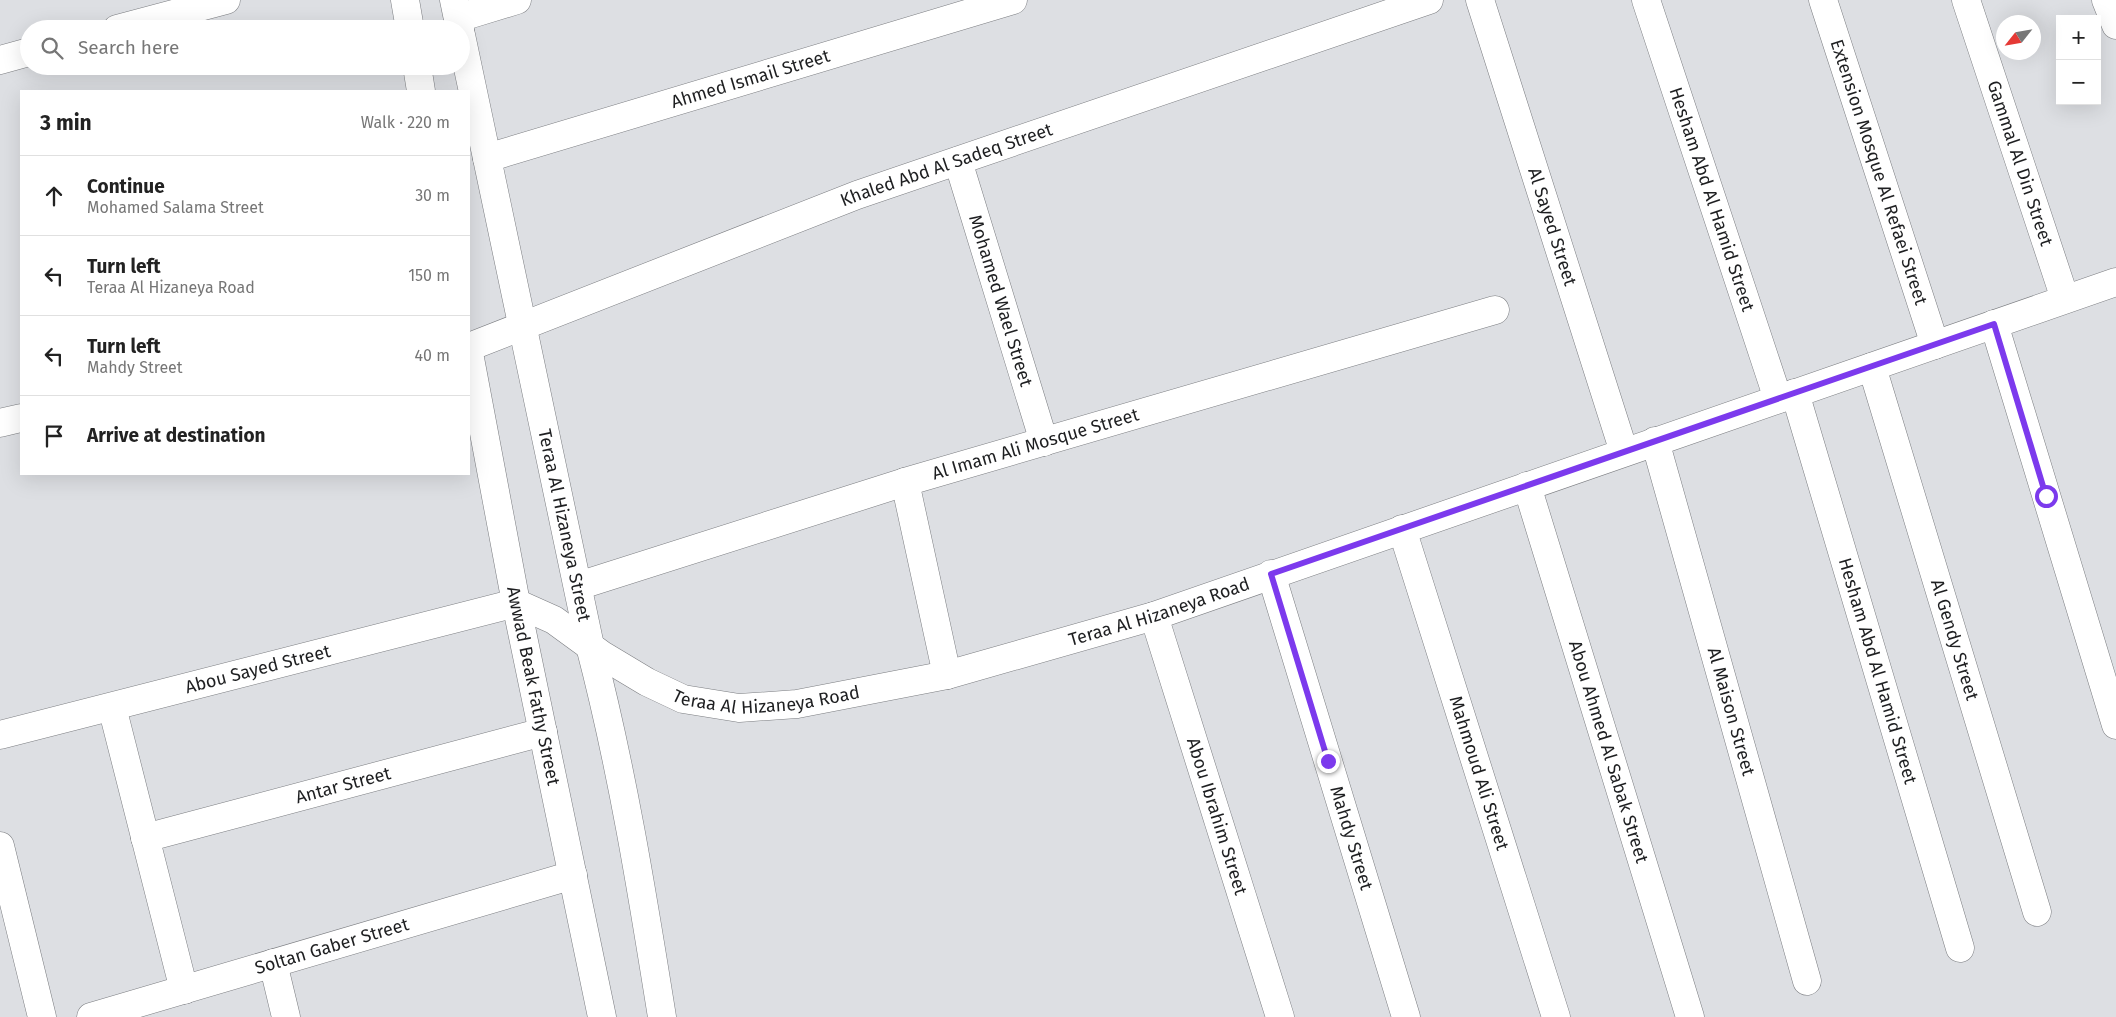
<!DOCTYPE html>
<meta charset="utf-8">
<style>
:root{--surface:#fff;--page:#f6f6f6;--text:#222;--muted:#767676;--line:#e0e0e0}
body{margin:0;font-family:"Fira Sans",sans-serif;background:var(--page);color:var(--text)}
.controls{position:absolute;right:15px;top:15px;display:grid;overflow:hidden;border-radius:0px;box-shadow:0 5px 20px #0002}
.controls button{width:45px;height:45px;display:grid;place-items:center;padding:0;border:0;border-bottom:1px solid var(--line);background:var(--surface);color:var(--text);font:25px sans-serif}
.compass{position:absolute;left:1996px;top:15px;width:45px;height:45px;border-radius:50%;background:var(--surface);box-shadow:0 5px 20px #0002;rotate:239deg}
.stop{position:absolute;width:15px;height:15px;margin:-11px;border:4px solid #7c3aed;border-radius:50%;background:#fff}
.stop.end{background:#7c3aed;border-color:#fff;box-shadow:0 1px 5px #0008}
.list{margin:0;padding:0;list-style:none}
h2{display:flex;justify-content:space-between;align-items:center;height:65px;margin:0;padding:0 20px;font-size:21px}
h2 small{font-size:16px;font-weight:400;color:var(--muted)}
.list li{display:grid;grid-template-columns:32px 1fr auto;gap:15px;align-items:center;box-sizing:border-box;height:80px;padding:0 20px;border-top:1px solid var(--line)}
.list b{display:block;font-size:19px;white-space:nowrap}
.list p{margin:0;font-size:16px;white-space:nowrap;color:var(--muted)}
.list em{font-size:16px;font-style:normal;color:var(--muted)}
.icon{flex:none;width:28px;height:28px;fill:none;stroke:currentColor;stroke-width:2;stroke-linecap:round;stroke-linejoin:round}
.map{position:relative;flex:none;width:2116px;height:1017px;overflow:hidden}
.search{position:absolute;background:var(--surface);box-shadow:0 5px 20px #0002;left:20px;top:20px;width:450px;height:55px;display:flex;align-items:center;gap:12px;box-sizing:border-box;padding:0 18px;border-radius:28px;color:var(--muted);font-size:19px}
.panel{position:absolute;background:var(--surface);box-shadow:0 5px 20px #0002;left:20px;top:90px;width:450px;height:385px;border-radius:0px}
.map>svg:first-child{display:block}
</style>
<div class="map">
<svg width="2116" height="1017" viewBox="0 0 2116 1017">
<rect width="100%" height="100%" fill="#dddfe3"/>
<g fill="none" stroke-linecap="round" stroke-linejoin="round">
<defs>
<g id="minor">
<path id="s1" d="M1480 0 1624 452"/>
<path id="s2" d="M1646 0 1778 399"/>
<path id="s3" d="M1823 0 1935 345"/>
<path id="s4" d="M1966 0 2065 299"/>
<polyline points="2106,0 2116,25"/>
<polyline points="458,18 517,0"/>
<polyline points="117,29 226,0"/>
<polyline points="0,60 29,52"/>
<path id="s5" d="M487 158 1013 0"/>
<path id="s6" d="M958 161 1044 442"/>
<polyline points="1994,324 2116,725"/>
<path id="s7" d="M469 347 857 195 1429 0"/>
<path id="s8" d="M1872 367 2037 912"/>
<path id="s9" d="M1795 393 1960 948"/>
<polyline points="0,423 21,418"/>
<path id="s10" d="M1655 441 1807 981"/>
<polyline points="905,482 947,675"/>
<path id="s11" d="M1527 486 1690 1017"/>
<path id="s12" d="M1402 529 1556 1017"/>
<path id="s13" d="M1271 574 1406 1017"/>
<path id="s14" d="M578 586 905 482 1495 310"/>
<path id="s15" d="M1154 616 1280 1017"/>
<polyline points="112,707 184,990"/>
<path id="s16" d="M0 735 516 603 554 620 602 655 647 682 683 699 739 708 797 704 947 675 1154 616 2116 282"/>
<path id="s17" d="M145 838 543 732"/>
<polyline points="0,846 42,1017"/>
<polyline points="273,963 286,1017"/>
<path id="s18" d="M91 1017 573 875"/>
</g>
<g id="tertiary">
<polyline points="405,0 410,29"/>
<polyline points="454,0 460,29"/>
<path id="s19" d="M461 35 590 646C622 768 642 892 662 1017"/>
<polyline points="417,66 421,91"/>
<path id="s20" d="M469 353 516 603 602 1017"/>
</g>
</defs>
<use href="#minor" stroke="#7b7d81" stroke-width="29"/>
<use href="#tertiary" stroke="#7b7d81" stroke-width="29"/>
<use href="#minor" stroke="#fff" stroke-width="28"/>
<use href="#tertiary" stroke="#fff" stroke-width="28"/>
</g>
<g fill="none" stroke-linecap="round" stroke-linejoin="round">
<polyline stroke="#7c3aed" stroke-width="6" points="1328,761 1271,574 1994,324 2046,496"/>
</g>
<g text-anchor="middle" stroke-width="4.5" stroke-linejoin="round" paint-order="stroke">
<g font-size="18" fill="#1e1f21" stroke="#fff">
<text dy="6" stroke="none"><textPath href="#s5" startOffset="275">Ahmed Ismail Street</textPath></text>
<text dy="6" stroke="none"><textPath href="#s4" startOffset="172">Gammal Al Din Street</textPath></text>
<text dy="6" stroke="none"><textPath href="#s7" startOffset="511">Khaled Abd Al Sadeq Street</textPath></text>
<text dy="6" stroke="none"><textPath href="#s3" startOffset="181">Extension Mosque Al Refaei Street</textPath></text>
<text dy="6" stroke="none"><textPath href="#s2" startOffset="210">Hesham Abd Al Hamid Street</textPath></text>
<text dy="6" stroke="none"><textPath href="#s1" startOffset="238">Al Sayed Street</textPath></text>
<text dy="6" stroke="none"><textPath href="#s6" startOffset="146">Mohamed Wael Street</textPath></text>
<text dy="6" stroke="none"><textPath href="#s14" startOffset="479">Al Imam Ali Mosque Street</textPath></text>
<text dy="6" stroke="none"><textPath href="#s19" startOffset="501">Teraa Al Hizaneya Street</textPath></text>
<text dy="6" stroke="none"><textPath href="#s16" startOffset="1215">Teraa Al Hizaneya Road</textPath></text>
<text dy="6" stroke="none"><textPath href="#s8" startOffset="285">Al Gendy Street</textPath></text>
<text dy="6" stroke="none"><textPath href="#s16" startOffset="266">Abou Sayed Street</textPath></text>
<text dy="6" stroke="none"><textPath href="#s9" startOffset="290">Hesham Abd Al Hamid Street</textPath></text>
<text dy="6" stroke="none"><textPath href="#s20" startOffset="339">Awwad Beak Fathy Street</textPath></text>
<text dy="6" stroke="none"><textPath href="#s16" startOffset="810">Teraa Al Hizaneya Road</textPath></text>
<text dy="6" stroke="none"><textPath href="#s10" startOffset="281">Al Maison Street</textPath></text>
<text dy="6" stroke="none"><textPath href="#s11" startOffset="278">Abou Ahmed Al Sabak Street</textPath></text>
<text dy="6" stroke="none"><textPath href="#s12" startOffset="256">Mahmoud Ali Street</textPath></text>
<text dy="6" stroke="none"><textPath href="#s17" startOffset="205">Antar Street</textPath></text>
<text dy="6" stroke="none"><textPath href="#s15" startOffset="210">Abou Ibrahim Street</textPath></text>
<text dy="6" stroke="none"><textPath href="#s13" startOffset="276">Mahdy Street</textPath></text>
<text dy="6" stroke="none"><textPath href="#s18" startOffset="251">Soltan Gaber Street</textPath></text>
</g>
</g>
</svg>
<div class="controls">
<button>+</button>
<button>−</button>
</div>
<svg class="compass" viewBox="-18 -18 36 36"><path d="M0-13l5 13h-10z" fill="#e53935"/><path d="M0 13l5-13h-10z" fill="#767676"/></svg>
<div class="stop" style="left:2046px;top:496px"></div>
<div class="stop end" style="left:1328px;top:761px"></div>
<div class="search"><svg class="icon" aria-label="search" viewBox="0 0 24 24"><circle cx="10" cy="10" r="6"/><path d="M15 15l6 6"/></svg>Search here</div>
<section class="panel">
<h2>3 min<small>Walk · 220 m</small></h2>
<ul class="list">
<li><svg class="icon" aria-label="ahead" viewBox="0 0 24 24"><path d="M12 20V5M6 11l6-6 6 6"/></svg><div><b>Continue</b><p>Mohamed Salama Street</p></div><em>30 m</em></li>
<li><svg class="icon" aria-label="left" viewBox="0 0 24 24"><path d="M17 20v-9H6M10 6l-5 5 5 5"/></svg><div><b>Turn left</b><p>Teraa Al Hizaneya Road</p></div><em>150 m</em></li>
<li><svg class="icon" aria-label="left" viewBox="0 0 24 24"><path d="M17 20v-9H6M10 6l-5 5 5 5"/></svg><div><b>Turn left</b><p>Mahdy Street</p></div><em>40 m</em></li>
<li><svg class="icon" aria-label="arrive" viewBox="0 0 24 24"><path d="M6 21V4h12l-3 4 3 4H6"/></svg><div><b>Arrive at destination</b></div></li>
</ul>
</section>
</div>
